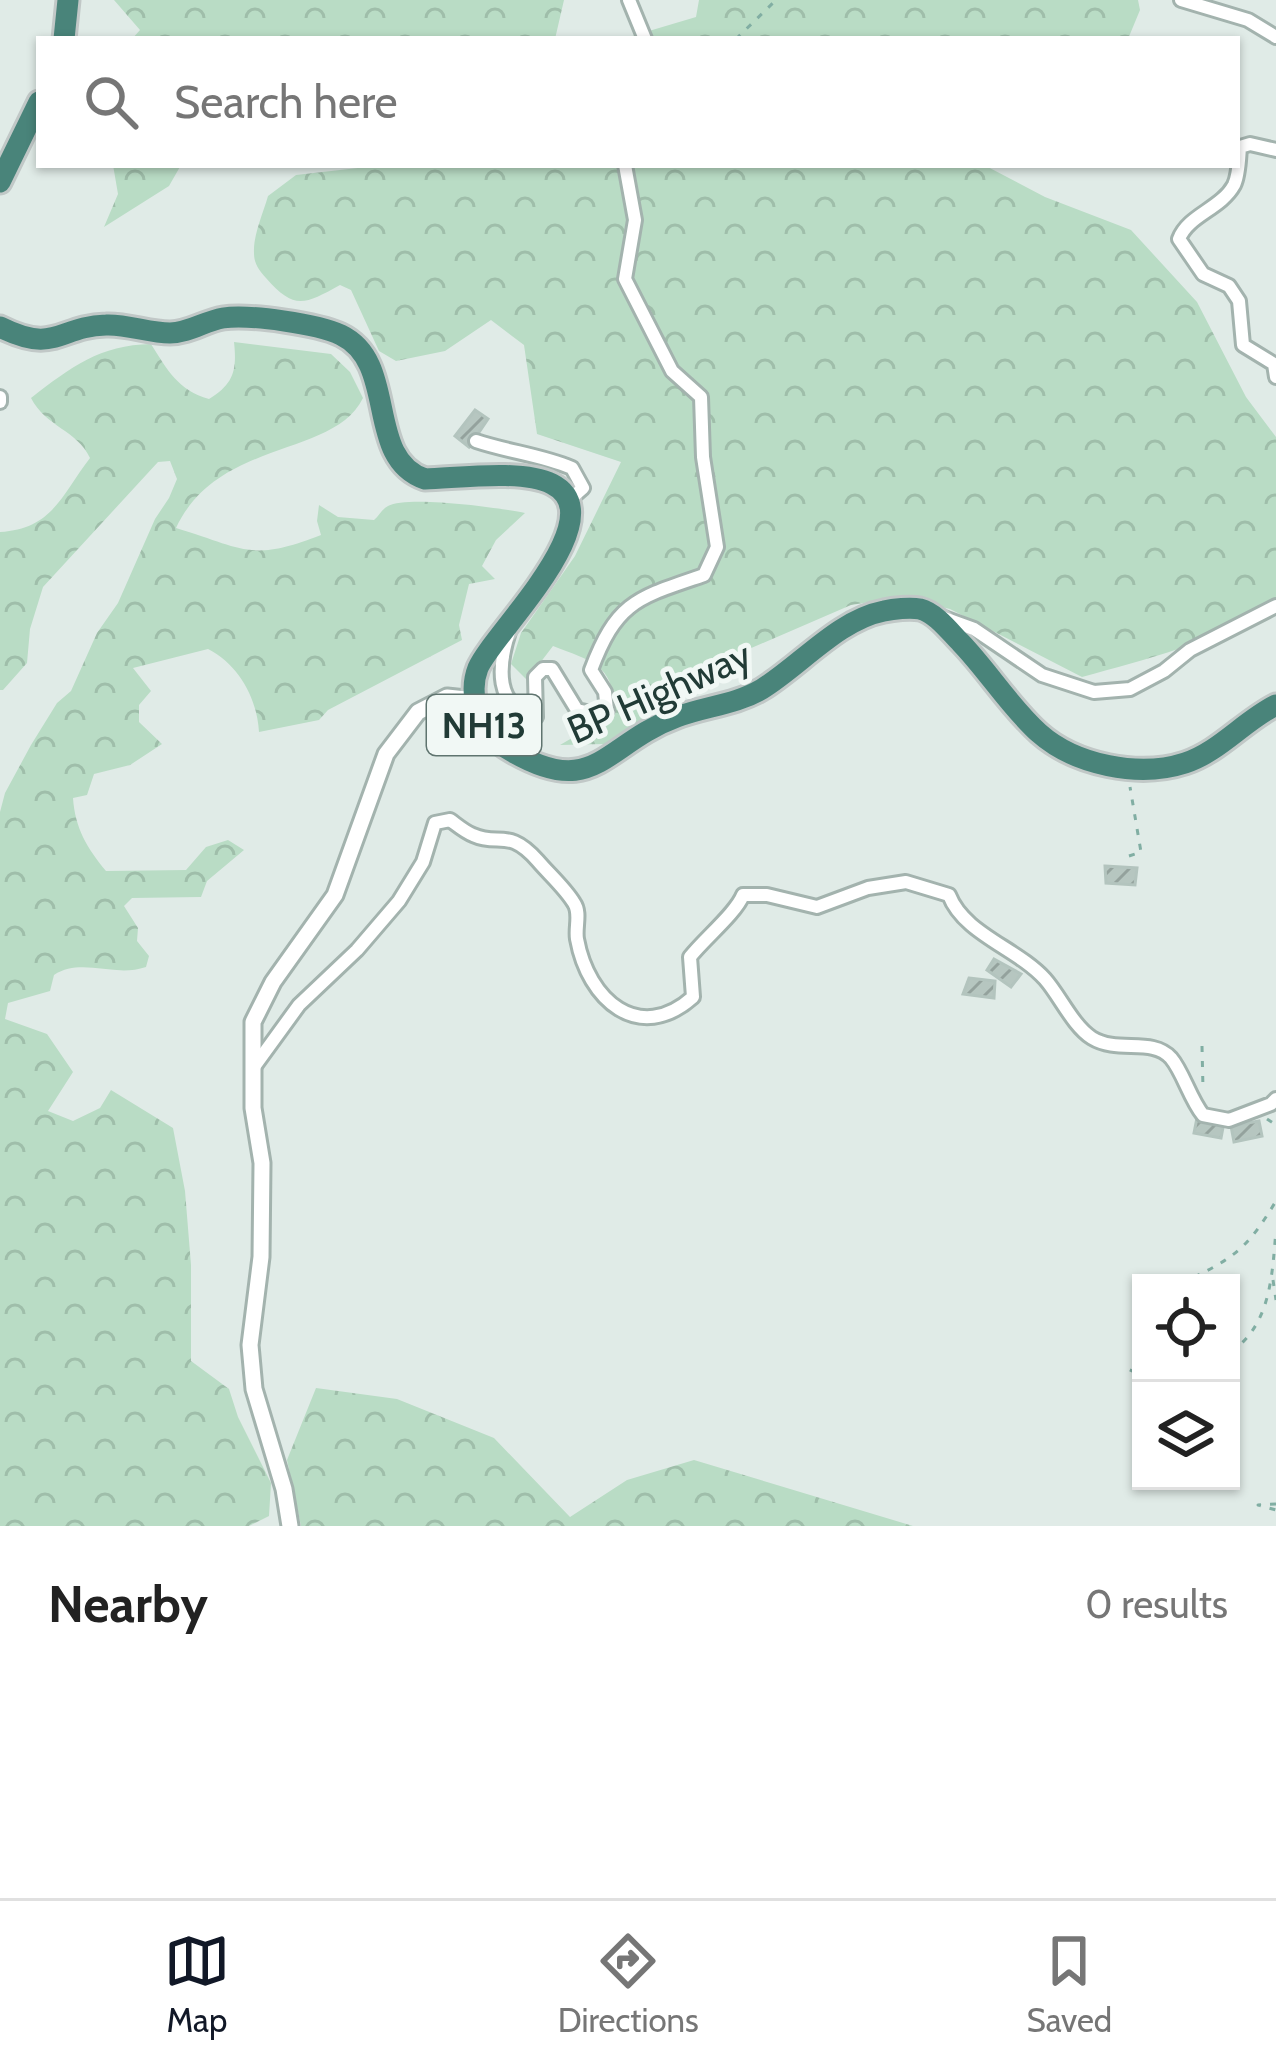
<!DOCTYPE html>
<style>
:root{--surface:#fff;--page:#f2f2f2;--text:#222;--muted:#767676;--line:#e0e0e0;--accent:#111827}
body{margin:0;font-family:Cabin,sans-serif;background:var(--page);color:var(--text)}
.controls{position:absolute;right:36px;bottom:36px;display:grid;overflow:hidden;border-radius:0px;box-shadow:0 3px 9px #0004}
.controls button{width:108px;height:108px;display:grid;place-items:center;padding:0;border:0;border-bottom:3px solid var(--line);background:var(--surface);color:var(--text);font:60px sans-serif}
.list{margin:0;padding:0;list-style:none}
h2{display:flex;justify-content:space-between;align-items:center;height:156px;margin:0;padding:0 48px;font-size:51px}
h2 small{font-size:39px;font-weight:400;color:var(--muted)}
.icon{flex:none;width:66px;height:66px;fill:none;stroke:currentColor;stroke-width:2;stroke-linecap:round;stroke-linejoin:round}
.map{position:relative;flex:none;width:1276px;height:1526px;overflow:hidden}
.search{position:absolute;background:var(--surface);box-shadow:0 3px 9px #0004;left:36px;right:36px;top:36px;height:132px;display:flex;align-items:center;gap:30px;box-sizing:border-box;padding:0 42px;border-radius:0px;color:var(--muted);font-size:45px}
.sheet{height:372px;background:var(--surface)}
nav{display:flex;justify-content:space-around;align-items:center;box-sizing:border-box;height:168px;border-top:3px solid var(--line);background:var(--surface);font-size:33px;color:var(--muted)}
nav a{display:grid;justify-items:center;gap:6px}
nav .on{color:var(--accent)}
.map>svg:first-child{display:block}
</style>
<div class="map">
<svg width="1276" height="1526" viewBox="0 0 1276 1526">
<defs>
<pattern id="forest-crowns" width="20" height="18" patternUnits="userSpaceOnUse" patternTransform="scale(3)"><rect width="20" height="18" fill="#b9dcc5"/><path d="M2 6a3 3 0 1 1 6 0M12 15a3 3 0 1 1 6 0" fill="none" stroke="#9fbeaa"/></pattern>
<pattern id="building-hatch" width="6" height="6" patternUnits="userSpaceOnUse" patternTransform="scale(3)"><rect width="6" height="6" fill="#b6c6c0"/><path d="M-1 1l2-2M0 6l6-6M5 7l2-2" fill="none" stroke="#94a29d"/></pattern>
</defs>
<rect width="100%" height="100%" fill="#e0ebe7"/>
<g fill="url(#forest-crowns)">
<polygon points="114,0 564,0 555,39 132,39 140,30"/>
<polygon points="699,0 1138,0 1140,10 1128,39 622,39 696,17"/>
<polygon points="113,165 181,165 169,186 104,227 118,194"/>
<path d="M384 165H984L1045 197 1131 230 1197 302 1246 397 1276 437V604C1218 641 1148 659 1082 677L950 609 901 597 851 605 659 688 640 731 605 744 560 745 613 714C616 665 594 662 553 646L527 680 511 664 521 633 575 556 621 462 537 434 524 345 491 320 445 351 396 361 379 351 351 290 340 285C304 305 294 310 266 278 259 270 254 264 254 253 253 235 263 214 268 196L296 175Z"/>
<path d="M234 342 331 354 350 372 363 398C334 458 218 438 176 528 243 548 250 563 321 535L317 521 319 505 338 517 374 520C379 516 382 509 388 506 408 495 501 508 525 513L496 540 482 566 495 579 469 584 459 625 462 640 328 710 319 720 259 732C257 698 239 665 208 649L133 668 151 691 139 705V722L162 744 130 765 94 774 87 795 73 798C75 828 87 848 106 871L186 870 206 847 228 840 244 850 207 881 201 897 132 898 124 906 138 928 137 941 149 956 146 967C114 978 82 957 54 975L50 991 8 1003 5 1019 47 1034 73 1072 48 1111 73 1121 100 1108 111 1090 173 1128 185 1191 191 1265V1361L229 1389 238 1417 271 1483 269 1516 249 1526H0V812L5 793 31 745 57 703 71 691 97 633 118 603 155 519 169 498 177 479 170 461 158 462 43 587 30 629 27 663 3 690H0V532C53 529 62 494 90 458 77 430 46 427 31 398 71 367 100 345 151 344 168 371 178 390 209 399 234 384 237 370 234 342Z"/>
<polygon points="316,1388 397,1399 494,1438 570,1517 627,1480 694,1460 913,1526 301,1526 287,1460"/>
</g>
<g fill="url(#building-hatch)" stroke="#b3c4be" stroke-width="3">
<polygon points="475,410 488,419 469,447 455,436"/>
<polygon points="1105,866 1137,868 1135,885 1106,883"/>
<polygon points="994,959 1021,974 1011,987 987,970"/>
<polygon points="969,978 995,981 994,998 963,994"/>
<polygon points="1197,1118 1224,1122 1221,1138 1194,1133"/>
<polygon points="1259,1121 1262,1136 1234,1142 1231,1126"/>
</g>
<g fill="none" stroke-linecap="round" stroke-linejoin="round">
<defs>
<g id="minor">
<polyline points="629,0 645,39"/>
<polyline points="1181,0 1248,20 1276,37"/>
<path d="M1276 150 1250 144 1240 147C1239 159 1239 175 1234 185 1221 209 1188 215 1179 239L1203 274 1229 286 1239 301 1243 345 1274 364 1276 377"/>
<polyline points="0,397 0,402"/>
<path d="M476 441C509 452 541 455 572 468L583 488 567 502"/>
<polyline points="941,617 974,629 1042,675 1094,692 1130,689 1164,671 1190,650 1276,606"/>
<path d="M509 632C498 666 494 707 536 717L535 677 543 669H552L577 710 595 714 607 710 605 692 591 670C617 601 637 598 704 575L717 547 703 457 701 397 672 371 625 279 635 220 625 165"/>
<path d="M254 1067 299 1005 357 950 399 901 423 862 435 823 450 820C457 825 465 832 473 835 499 847 508 827 538 861 549 874 565 888 574 903 581 913 575 927 577 939 588 1000 639 1045 693 997L690 957C704 939 736 913 743 895H767L817 907 868 888 906 882 949 895C964 934 1017 948 1045 979 1060 996 1073 1026 1092 1038 1118 1054 1152 1037 1171 1058 1183 1072 1190 1099 1203 1115L1229 1120 1271 1104 1276 1099"/>
</g>
<polyline id="tertiary" points="290,1526 284,1489 254,1389 250,1345 261,1257 262,1163 253,1108 253,1022 273,982 335,895 386,754 418,712 447,697 475,700"/>
<g id="trunk">
<polyline points="64,39 68,0"/>
<polyline points="0,182 39,102"/>
<path d="M0 327C56 355 59 326 106 325 127 324 149 333 170 333 189 333 205 321 223 318 249 314 318 324 341 335 399 363 364 458 425 479 459 478 522 469 552 484 617 517 492 634 478 668 467 696 481 732 506 748 595 803 603 744 677 717 706 706 735 705 762 689 801 665 838 620 884 611 893 609 910 607 920 609 936 613 950 632 961 643 988 671 1010 707 1039 733 1075 765 1139 778 1185 763 1219 752 1244 721 1276 705"/>
</g>
</defs>
<use href="#minor" stroke="#a3b3ae" stroke-width="18"/>
<use href="#tertiary" stroke="#a3b3ae" stroke-width="21"/>
<use href="#trunk" stroke="#c1c8c7" stroke-width="27"/>
<g stroke="#81aea3" stroke-width="3" stroke-dasharray="6 9" stroke-linecap="butt">
<polyline points="736,39 776,0"/>
<polyline points="1129,856 1141,852 1130,787"/>
<polyline points="1202,1046 1203,1089"/>
<polyline points="1267,1119 1276,1125"/>
<path d="M1194 1277C1239 1256 1251 1242 1276 1201"/>
<polyline points="1273,1280 1276,1300"/>
<path d="M1231 1352C1271 1324 1272 1276 1276 1230"/>
<polyline points="1141,1369 1128,1369 1141,1375"/>
<polyline points="1231,1388 1243,1387"/>
<polyline points="1276,1504 1258,1505 1276,1510"/>
</g>
<use href="#minor" stroke="#fff" stroke-width="12"/>
<use href="#tertiary" stroke="#fff" stroke-width="15"/>
<use href="#trunk" stroke="#49847a" stroke-width="21"/>
</g>
<g text-anchor="middle" stroke-width="10" stroke-linejoin="round" paint-order="stroke">
<rect fill="#f1f8f5" stroke="#5f746f" stroke-width="3" x="427" y="695" width="114" height="60" rx="9"/>
<g font-size="36" font-weight="bold" fill="#213b36">
<text x="484" y="738">NH13</text>
</g>
<g font-size="39" fill="#213b36" stroke="#f1f8f5">
<text transform="translate(659 692) rotate(-24)" y="14">BP Highway</text>
</g>
</g>
</svg>
<div class="controls">
<button><svg class="icon" aria-label="locate" viewBox="0 0 24 24"><circle cx="12" cy="12" r="6"/><path d="M12 2v4M12 18v4M2 12h4M18 12h4"/></svg></button>
<button><svg class="icon" aria-label="layers" viewBox="0 0 24 24"><path d="M12 4l9 5-9 5-9-5zM3 14l9 5 9-5"/></svg></button>
</div>
<div class="search"><svg class="icon" aria-label="search" viewBox="0 0 24 24"><circle cx="10" cy="10" r="6"/><path d="M15 15l6 6"/></svg>Search here</div>
</div>
<section class="sheet">
<h2>Nearby<small>0 results</small></h2>
<ul class="list">
</ul>
</section>
<nav>
<a class="on"><svg class="icon" aria-label="map" viewBox="0 0 24 24"><path d="M3 6l6-2 6 2 6-2v14l-6 2-6-2-6 2zM9 4v14M15 6v14"/></svg>Map</a>
<a><svg class="icon" aria-label="directions" viewBox="0 0 24 24"><path d="M12 3l9 9-9 9-9-9zM9 14v-3h6M13 9l2 2-2 2"/></svg>Directions</a>
<a><svg class="icon" aria-label="saved" viewBox="0 0 24 24"><path d="M7 4h10v16l-5-4-5 4z"/></svg>Saved</a>
</nav>
